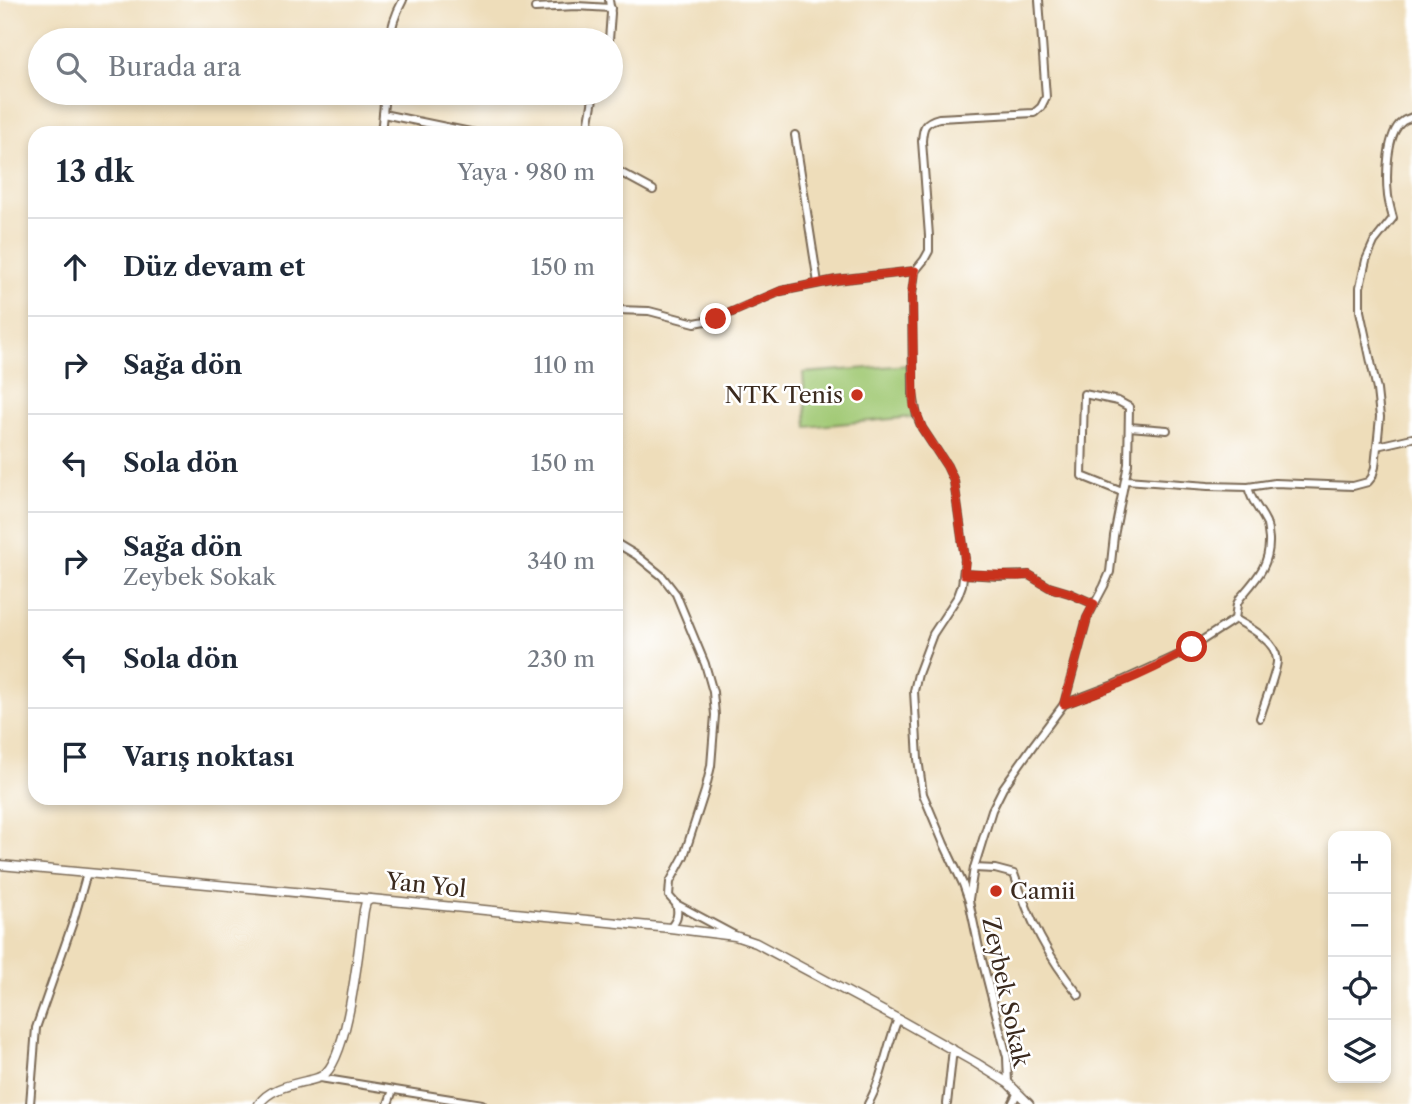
<!DOCTYPE html>
<html lang="tr">
<meta charset="utf-8">
<style>
:root{--surface:#fff;--page:#f2f2f3;--text:#1f2937;--muted:#747a83;--line:#e0e1e3}
body{margin:0;font-family:"Libre Caslon Text",serif;background:var(--page);color:var(--text)}
.controls{position:absolute;right:21px;bottom:21px;display:grid;overflow:hidden;border-radius:14px;box-shadow:0 4px 10px #0003}
.controls button{width:63px;height:63px;display:grid;place-items:center;padding:0;border:0;border-bottom:2px solid var(--line);background:var(--surface);color:var(--text);font:35px sans-serif}
.stop{position:absolute;width:21px;height:21px;margin:-16px;border:5px solid #c8321e;border-radius:50%;background:#fff}
.stop.end{background:#c8321e;border-color:#fff;box-shadow:0 2px 7px #0008}
.list{margin:0;padding:0;list-style:none}
h2{display:flex;justify-content:space-between;align-items:center;height:91px;margin:0;padding:0 28px;font-size:30px}
h2 small{font-size:23px;font-weight:400;color:var(--muted)}
.list li{display:grid;grid-template-columns:46px 1fr auto;gap:21px;align-items:center;box-sizing:border-box;height:98px;padding:0 28px;border-top:2px solid var(--line)}
.list b{display:block;font-size:26px;white-space:nowrap}
.list p{margin:0;font-size:23px;white-space:nowrap;color:var(--muted)}
.list em{font-size:23px;font-style:normal;color:var(--muted)}
.icon{flex:none;width:38px;height:38px;fill:none;stroke:currentColor;stroke-width:2;stroke-linecap:round;stroke-linejoin:round}
.map{position:relative;flex:none;width:1412px;height:1104px;overflow:hidden}
.search{position:absolute;background:var(--surface);box-shadow:0 4px 10px #0003;left:28px;top:28px;width:595px;height:77px;display:flex;align-items:center;gap:18px;box-sizing:border-box;padding:0 24px;border-radius:38px;color:var(--muted);font-size:26px}
.panel{position:absolute;background:var(--surface);box-shadow:0 4px 10px #0003;left:28px;top:126px;width:595px;height:679px;border-radius:21px}
.map>svg:first-child{display:block}
</style>
<div class="map">
<svg width="1412" height="1104" viewBox="0 0 1412 1104">
<rect width="100%" height="100%" fill="#fff"/>
<filter id="ink" filterUnits="userSpaceOnUse"><feTurbulence type="fractalNoise" baseFrequency=".0143" numOctaves="2"/><feDisplacementMap in="SourceGraphic" scale="14" xChannelSelector="R" yChannelSelector="G"/><feConvolveMatrix kernelMatrix="1 2 1 2 8 2 1 2 1" color-interpolation-filters="sRGB"/></filter>
<filter id="wash" filterUnits="userSpaceOnUse"><feTurbulence type="fractalNoise" baseFrequency=".00686" numOctaves="4" result="noise"/><feDisplacementMap in="SourceGraphic" scale="28" xChannelSelector="R" yChannelSelector="G"/><feGaussianBlur stdDeviation="1.57" result="paint"/><feColorMatrix in="noise" values="0 0 0 0 0 0 0 0 0 0 0 0 0 0 0 0 0 1.4 0 .05"/><feComposite in="paint" operator="in"/></filter>
<g filter="url(#wash)">
<rect width="100%" height="100%" fill="#eeddba"/>
<polygon fill="#a1c974" stroke="#6e7a49" stroke-width="2" points="908,365 912,417 807,427 803,373"/>
</g>
<g filter="url(#ink)">
<g fill="none" stroke-linecap="round" stroke-linejoin="round">
<defs>
<g id="minor">
<polyline points="535,8 576,6 611,8"/>
<path d="M390 40C391 25 396 13 403 0"/>
<polyline points="609,40 611,13 609,0"/>
<polyline points="385,93 383,114 475,133"/>
<polyline points="381,133 383,114"/>
<polyline points="587,133 594,93"/>
<polyline points="795,135 818,283"/>
<polyline points="616,170 653,190"/>
<polyline points="616,310 649,311 695,323 716,319 781,291 836,280 915,271"/>
<polyline points="1129,427 1167,430"/>
<polyline points="1377,446 1412,438"/>
<path d="M1126 480 1208 486 1248 487 1275 483 1353 486 1368 482 1372 477 1375 467 1380 417 1377 390 1360 311V287L1366 260 1374 242 1393 218C1391 211 1389 203 1388 196 1386 178 1386 134 1402 122 1405 119 1409 119 1412 117"/>
<polyline points="616,543 636,555 662,576 676,594 705,664 713,692 715,715 711,766 705,791 684,856 670,882 669,896 676,904 734,935"/>
<polyline points="964,574 999,576 1029,575 1049,587 1069,593 1094,604"/>
<path d="M1235 619C1249 627 1276 641 1277 660 1278 668 1263 707 1260 718"/>
<polyline points="1064,704 1087,618 1104,586 1110,572 1114,536 1128,464 1129,407 1118,401 1084,394 1082,476 1122,492"/>
<path d="M974 868 995 869 1014 874C1031 923 1046 954 1079 995"/>
<path d="M969 899 974 868 992 810 1003 788 1034 744 1064 704 1111 686 1181 654 1235 619 1237 604 1240 598C1256 579 1270 566 1269 539 1268 533 1268 527 1266 522 1259 508 1252 503 1248 487"/>
<path d="M670 928C677 920 679 914 676 904"/>
<polyline points="320,1078 482,1104"/>
<path d="M1008 1083 1007 1057 979 948 969 901 963 884 944 844 923 794 918 759 914 691 918 674 933 634 958 596 962 585 965 559 954 481 947 466 922 428 917 416 913 394 912 294 915 271 924 260 929 251V236L922 141C923 127 924 122 939 118L1034 113 1041 107 1046 97 1039 0"/>
<polyline points="30,1104 36,1028 73,922 87,873"/>
<polyline points="388,1104 393,1090"/>
<path d="M868 1104C883 1078 886 1047 898 1019"/>
<polyline points="947,1104 953,1049"/>
<polyline points="1012,1104 1017,1094"/>
</g>
<g id="tertiary">
<polyline points="0,865 370,899"/>
<path d="M259 1104C269 1089 290 1085 306 1081 311 1080 317 1079 322 1076 349 1060 359 943 364 910L366 902 371 899 670 928 735 936 756 943 898 1019 976 1063 1008 1083 1029 1104"/>
</g>
</defs>
<use href="#minor" stroke="#7a6955" stroke-width="10"/>
<use href="#tertiary" stroke="#7a6955" stroke-width="11"/>
<use href="#minor" stroke="#fff" stroke-width="6"/>
<use href="#tertiary" stroke="#fff" stroke-width="8"/>
</g>
</g>
<g fill="none" stroke-linecap="round" stroke-linejoin="round" filter="url(#ink)">
<path stroke="#c8321e" stroke-width="9" d="M716 319 781 291 836 280 915 271 912 294 914 406 922 428 947 466 954 481 965 559 964 574 1018 576 1029 575 1049 587 1069 593 1094 604 1087 618 1064 704C1105 690 1156 670 1192 647"/>
</g>
<g fill="#c8321e" stroke="#fff" stroke-width="2.5">
<circle cx="857" cy="395" r="7"/>
<circle cx="996" cy="891" r="7"/>
</g>
<g text-anchor="middle" stroke-width="5" stroke-linejoin="round" paint-order="stroke">
<g font-size="23" fill="#3b2a1e" stroke="#fff" text-anchor="end">
<text x="843" y="403">NTK Tenis</text>
<text x="1010" y="899" text-anchor="start">Camii</text>
</g>
<g font-size="23" fill="#3b2a1e" stroke="#fff">
<text transform="translate(426 885) rotate(6)" y="8">Yan Yol</text>
<text transform="translate(1006 992) rotate(78)" y="8">Zeybek Sokak</text>
</g>
</g>
</svg>
<div class="controls">
<button>+</button>
<button>−</button>
<button><svg class="icon" aria-label="locate" viewBox="0 0 24 24"><circle cx="12" cy="12" r="6"/><path d="M12 2v4M12 18v4M2 12h4M18 12h4"/></svg></button>
<button><svg class="icon" aria-label="layers" viewBox="0 0 24 24"><path d="M12 4l9 5-9 5-9-5zM3 14l9 5 9-5"/></svg></button>
</div>
<div class="stop" style="left:1192px;top:647px"></div>
<div class="stop end" style="left:716px;top:319px"></div>
<div class="search"><svg class="icon" aria-label="search" viewBox="0 0 24 24"><circle cx="10" cy="10" r="6"/><path d="M15 15l6 6"/></svg>Burada ara</div>
<section class="panel">
<h2>13 dk<small>Yaya · 980 m</small></h2>
<ul class="list">
<li><svg class="icon" aria-label="ahead" viewBox="0 0 24 24"><path d="M12 20V5M6 11l6-6 6 6"/></svg><div><b>Düz devam et</b></div><em>150 m</em></li>
<li><svg class="icon" aria-label="right" viewBox="0 0 24 24"><path d="M7 20v-9h11M14 6l5 5-5 5"/></svg><div><b>Sağa dön</b></div><em>110 m</em></li>
<li><svg class="icon" aria-label="left" viewBox="0 0 24 24"><path d="M17 20v-9H6M10 6l-5 5 5 5"/></svg><div><b>Sola dön</b></div><em>150 m</em></li>
<li><svg class="icon" aria-label="right" viewBox="0 0 24 24"><path d="M7 20v-9h11M14 6l5 5-5 5"/></svg><div><b>Sağa dön</b><p>Zeybek Sokak</p></div><em>340 m</em></li>
<li><svg class="icon" aria-label="left" viewBox="0 0 24 24"><path d="M17 20v-9H6M10 6l-5 5 5 5"/></svg><div><b>Sola dön</b></div><em>230 m</em></li>
<li><svg class="icon" aria-label="arrive" viewBox="0 0 24 24"><path d="M6 21V4h12l-3 4 3 4H6"/></svg><div><b>Varış noktası</b></div></li>
</ul>
</section>
</div>
